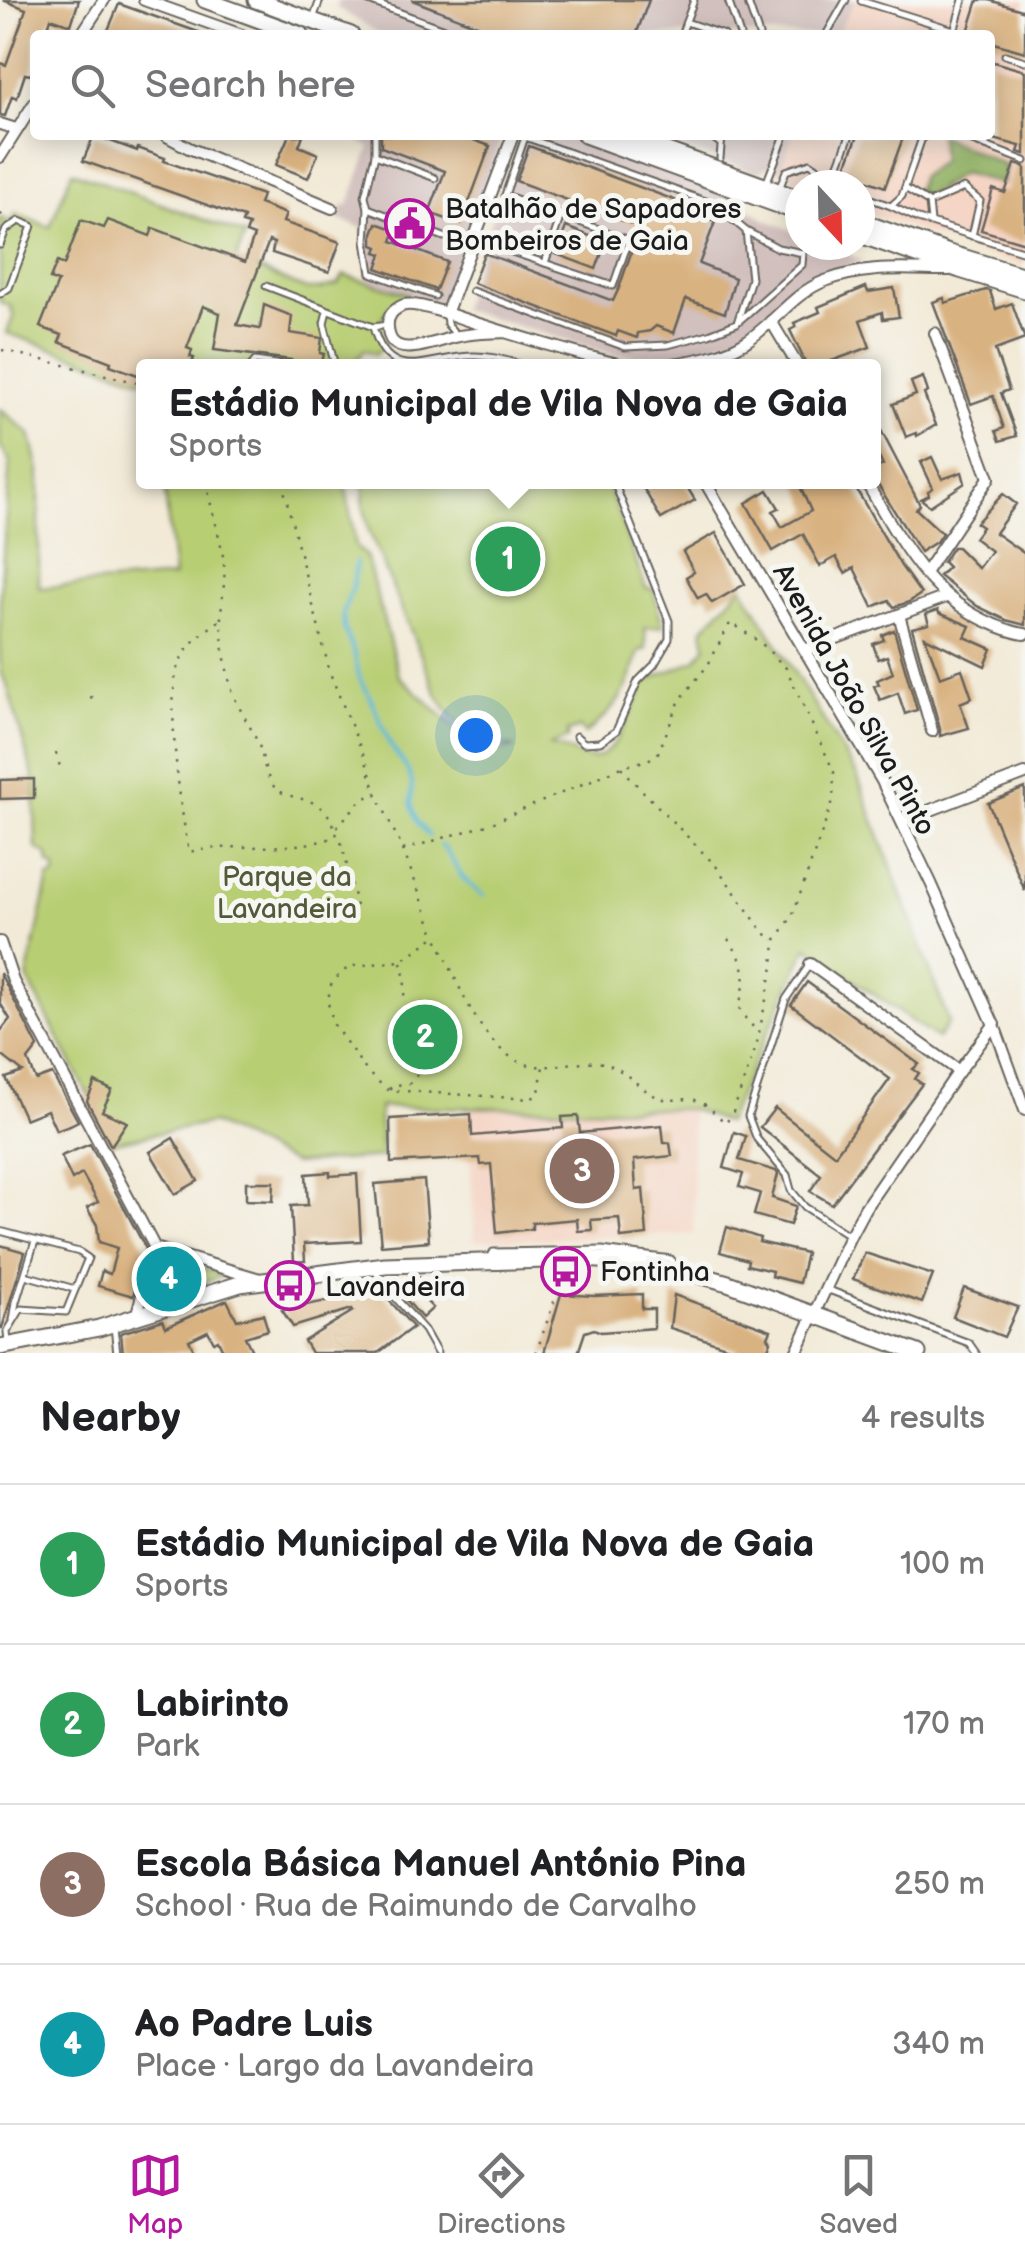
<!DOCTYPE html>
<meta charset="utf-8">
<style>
:root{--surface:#fff;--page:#f6f6f6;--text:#202124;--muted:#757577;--line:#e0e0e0;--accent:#b5179e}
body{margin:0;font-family:"Balsamiq Sans",sans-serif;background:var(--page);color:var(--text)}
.compass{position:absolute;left:785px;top:170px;width:90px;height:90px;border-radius:50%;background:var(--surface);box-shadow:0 5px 25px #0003;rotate:158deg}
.you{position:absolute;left:475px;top:735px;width:35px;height:35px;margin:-25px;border:8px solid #fff;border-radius:50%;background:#1a73e8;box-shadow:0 0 0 15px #1a73e833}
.badge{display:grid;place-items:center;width:65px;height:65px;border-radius:50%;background:var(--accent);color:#fff;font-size:32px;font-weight:700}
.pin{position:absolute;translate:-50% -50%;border:5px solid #fff;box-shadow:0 2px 10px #0006}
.popup{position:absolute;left:136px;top:359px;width:745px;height:130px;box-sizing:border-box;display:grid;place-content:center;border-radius:10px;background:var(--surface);filter:drop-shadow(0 2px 8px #0005);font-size:32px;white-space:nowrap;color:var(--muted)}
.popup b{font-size:38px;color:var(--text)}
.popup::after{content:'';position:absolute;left:50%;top:100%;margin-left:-20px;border:20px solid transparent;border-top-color:var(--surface)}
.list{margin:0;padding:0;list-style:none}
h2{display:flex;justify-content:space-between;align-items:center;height:130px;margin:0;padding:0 40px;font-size:42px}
h2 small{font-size:32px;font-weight:400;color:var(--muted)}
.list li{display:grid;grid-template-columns:65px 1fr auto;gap:30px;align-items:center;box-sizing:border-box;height:160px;padding:0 40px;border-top:2px solid var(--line)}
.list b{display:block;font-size:38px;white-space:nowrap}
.list p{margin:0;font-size:32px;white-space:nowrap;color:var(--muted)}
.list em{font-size:32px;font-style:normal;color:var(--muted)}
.icon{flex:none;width:55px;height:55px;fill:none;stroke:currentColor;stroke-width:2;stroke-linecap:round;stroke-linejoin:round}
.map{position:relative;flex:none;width:1025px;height:1353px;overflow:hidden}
.search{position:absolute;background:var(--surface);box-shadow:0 5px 25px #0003;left:30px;right:30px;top:30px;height:110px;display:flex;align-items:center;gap:25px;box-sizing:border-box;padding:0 35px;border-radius:10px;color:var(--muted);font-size:38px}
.sheet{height:770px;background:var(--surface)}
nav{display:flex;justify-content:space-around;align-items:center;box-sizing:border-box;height:140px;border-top:2px solid var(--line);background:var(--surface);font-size:28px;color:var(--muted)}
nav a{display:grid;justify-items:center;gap:5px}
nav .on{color:var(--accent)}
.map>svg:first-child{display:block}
</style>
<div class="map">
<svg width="1025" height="1353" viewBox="0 0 1025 1353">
<rect width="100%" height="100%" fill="#f6f6f2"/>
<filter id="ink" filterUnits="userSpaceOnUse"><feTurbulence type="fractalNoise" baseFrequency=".01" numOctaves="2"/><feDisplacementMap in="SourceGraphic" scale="20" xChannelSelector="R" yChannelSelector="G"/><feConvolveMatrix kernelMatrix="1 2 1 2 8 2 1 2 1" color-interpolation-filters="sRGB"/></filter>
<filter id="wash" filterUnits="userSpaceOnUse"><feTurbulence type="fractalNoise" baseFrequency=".0048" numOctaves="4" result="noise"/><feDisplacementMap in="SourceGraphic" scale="40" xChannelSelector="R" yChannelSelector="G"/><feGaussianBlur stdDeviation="2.25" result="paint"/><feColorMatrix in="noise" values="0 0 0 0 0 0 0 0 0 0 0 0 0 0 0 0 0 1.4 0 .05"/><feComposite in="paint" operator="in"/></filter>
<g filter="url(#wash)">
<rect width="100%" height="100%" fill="#f2ead7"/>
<g fill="#f5d3c2">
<polygon points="855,0 1025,0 1025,265 981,253 860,210 860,185 800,185 800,188 795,186 792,176 779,171 793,135 990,135 990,35 836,35"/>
<polygon points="467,1107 691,1109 694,1234 475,1241"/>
</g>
<g fill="#d1c0bd">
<polygon points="338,0 855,0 836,35 382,35 337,8"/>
<polygon points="364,135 503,135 441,304 367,280 362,228 338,219 343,205 348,206 370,147 361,143"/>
<polygon points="522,135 568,135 727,194 764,219 800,234 800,245 826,245 863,261 808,279 736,336 712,345 682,353 648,356 613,354 460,309"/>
<polygon points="651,135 793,135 779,171 767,167 758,173 751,172"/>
</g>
<g fill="#b8ce73" stroke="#6a7548" stroke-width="2.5">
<path d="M72 171 245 235 236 260 306 289H320L338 284 344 275 408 294V297C384 304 374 324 386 346L376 354 364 350 352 366H143V380L7 333 14 314 11 312 12 307 0 302V218L12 222 15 214 50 227Z"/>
<path d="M0 409 30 434 39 470V588L174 577 164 482H345L356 547 366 556 399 676 482 752 515 748C471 736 459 734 436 692L369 530 363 503 365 482H606L646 588 653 589 663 626 645 628 646 649 639 651C629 690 617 709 585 734L580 728 568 732V738L549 746C566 745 579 760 594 758 617 756 636 700 646 681L696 660 706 646 703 629 742 586 857 775 949 1022 937 1039 807 947 726 1123 691 1109 379 1107 381 1157 294 1164 212 1123 113 1142 27 978 49 878 55 876V867L49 864 48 855 36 848 34 779 7 685 0 672V597L10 462 0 446Z"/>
<polygon points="162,1257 223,1274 222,1276 150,1299"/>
</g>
<polygon fill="#92b165" stroke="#576640" stroke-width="2.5" points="939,135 1006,166 1002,184 962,173 927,196 916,192 920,177 941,161"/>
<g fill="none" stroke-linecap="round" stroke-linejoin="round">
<g stroke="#57b8d6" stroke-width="4">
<polyline points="356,562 353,586 343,612 344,628 354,653 360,680 369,694 391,746 406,767 412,782 411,803 417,822 429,836"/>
<polyline points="440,845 445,849 462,877 483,896"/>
</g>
</g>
<g id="blocks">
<g fill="#d9b281">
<polygon points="3,0 79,0 71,25 51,18 45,35 35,35 35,63 31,75 25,74 17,98 12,96 5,116 0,115 0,63 6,65 26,9"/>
<polygon points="412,0 649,0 636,35 503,35"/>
<polygon points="978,0 989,0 1025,11 1025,52 990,42 990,35 967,35"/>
<polygon points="119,4 201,33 201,35 106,35"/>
<polygon points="990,61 1025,71 1025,154 1018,152 1020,146 990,138"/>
<polygon points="94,135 137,151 138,148 165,158 164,161 262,195 259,204 286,214 283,222 340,242 329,272 272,253 274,243 269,241 237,325 260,329 264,305 292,316 290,333 322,338 320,353 324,354 321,366 296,364 291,360 214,350 220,313 203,306 187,348 192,350 190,357 194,358 191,366 143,366 143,377 110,365 111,362 59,342 62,335 40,327 58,282 50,279 57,262 64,265 81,220 104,228 108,220 150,236 153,228 245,262 254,236 246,233 249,225 242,223 244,218 83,161"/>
<polygon points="289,135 303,135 299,146 318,154 308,178 276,165"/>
<polygon points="381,135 460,135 490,146 461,224 429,213 445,171 381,147"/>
<polygon points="858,135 904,135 885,187 844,172"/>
<polygon points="529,146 696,208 694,214 715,222 699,264 735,278 725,313 686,299 674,333 656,326 650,331 638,333 637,338 618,331 616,336 473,283 484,253 613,301 619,288 640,227 516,181"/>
<polygon points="1015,164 1025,167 1025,243 981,230 993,189 1005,193"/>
<polygon points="377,223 396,230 392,241 447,262 436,290 377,268 382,254 376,252 378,247 373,245 373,233"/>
<polygon points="566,227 606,242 596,269 556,254"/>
<polygon points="866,287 868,292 894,288 899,317 883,319 882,312 860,320 870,347 818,366 807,366 790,330 796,327 794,323 820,312 818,307"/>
<polygon points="986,290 990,291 996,309 1012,303 1025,339 995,350 1009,390 1001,393 1017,436 1000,441 996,431 1004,428 993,396 971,404 933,302 944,298 945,303"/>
<polygon points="923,377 928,392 924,394 936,425 917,436 916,433 906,437 893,404 916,395 911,382"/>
<polygon points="873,415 920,505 916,509 942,533 936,542 920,552 873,477 873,470 883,465 873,447"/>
<polygon points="932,457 942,479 962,472 965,483 930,506 921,499 929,495 928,491 933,488 921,462"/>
<polygon points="640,482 684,482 695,500 661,519"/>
<polygon points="798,482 852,482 901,566 921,594 909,602 894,607 889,600 873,607 854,568 845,573 836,557 820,566 803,534 773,551 746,503 768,490 779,508 773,511 782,527 811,511"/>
<polygon points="1003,494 1016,504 995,533 1025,554 1025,625 1006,620 977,606 939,576 948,567 943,562 953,547 957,547 978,568 991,551 974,538 982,527 976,523"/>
<polygon points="716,533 745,584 712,603 706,594 698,598 686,577 694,572 683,552"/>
<polygon points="938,610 939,613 970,626 965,637 992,649 985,666 925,637 940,677 962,669 972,698 960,703 969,728 940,736 940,729 912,628 929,624 926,614"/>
<polygon points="894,630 917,710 905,714 898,693 880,700 874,686 879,684 877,680 893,673 887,656 878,659 873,644 884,640 882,635"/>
<polygon points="34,779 34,798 0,799 0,780"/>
<polygon points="1025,788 1025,891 988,803"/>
<polygon points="0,973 38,1047 28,1060 36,1080 52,1074 78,1121 70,1125 56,1130 47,1110 25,1119 6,1078 23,1072 0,1054 0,1032 10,1019 0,1003"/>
<polygon points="807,982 919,1064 913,1069 919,1073 915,1079 922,1084 832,1204 810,1191 821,1175 760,1127 775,1108 835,1155 890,1079 791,1005"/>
<polygon points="95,1082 112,1090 102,1111 127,1122 111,1146 87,1101"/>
<polygon points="471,1114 472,1136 563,1128 562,1117 578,1116 580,1133 662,1125 664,1143 670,1143 672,1156 634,1160 636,1190 643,1189 647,1235 621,1238 619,1218 591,1220 592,1230 578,1231 577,1219 532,1223 532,1229 497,1233 491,1164 481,1165 480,1158 391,1163 390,1119"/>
<polygon points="734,1132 746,1136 739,1160 776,1171 778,1174 772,1198 796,1206 790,1225 754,1215 760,1193 739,1187 743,1174 724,1168"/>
<polygon points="173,1138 198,1181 175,1194 150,1152"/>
<polygon points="90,1144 146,1249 133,1296 98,1286 102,1271 110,1274 117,1248 99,1242 97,1225 87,1208 98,1202 82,1174 72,1180 61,1156"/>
<polygon points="330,1172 330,1176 357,1174 361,1241 304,1244 305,1261 294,1262 291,1206 308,1205 306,1174"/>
<polygon points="424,1180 429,1241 381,1245 375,1184"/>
<polygon points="246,1182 274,1182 273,1201 246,1200"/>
<polygon points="727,1227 760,1238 759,1242 806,1253 799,1283 771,1276 772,1271 747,1265 748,1260 720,1252"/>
<polygon points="0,1245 25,1252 2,1328 0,1328"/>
<polygon points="865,1253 933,1275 922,1303 853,1279"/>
<polygon points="417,1275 424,1283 416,1291 433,1308 422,1318 396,1288 409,1276"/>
<polygon points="964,1288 1018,1307 1004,1337 953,1317"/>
<polygon points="380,1290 413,1327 378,1353 311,1353 304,1341 353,1311 352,1309 293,1327 282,1310"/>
<polygon points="561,1294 594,1296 642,1294 642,1309 654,1309 654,1328 601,1332 594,1329 585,1332 578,1353 544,1353"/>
<polygon points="674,1295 771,1330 768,1337 771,1341 766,1353 736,1353 738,1350 670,1328"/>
<polygon points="227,1300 237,1320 263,1314 268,1330 245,1337 253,1353 224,1353 218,1340 214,1342 208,1331 189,1340 195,1353 123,1353 121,1333 163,1320 166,1327"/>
</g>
</g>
</g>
<g filter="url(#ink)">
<use href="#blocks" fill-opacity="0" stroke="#67645d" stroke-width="2.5"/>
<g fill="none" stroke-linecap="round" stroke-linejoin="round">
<defs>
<g id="lane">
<polyline points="366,0 460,35"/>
<polyline points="728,0 740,35"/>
<polyline points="747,0 759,35"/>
<polyline points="861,1 954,30"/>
<polyline points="314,16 320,0"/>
<polyline points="686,22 724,35"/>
<polyline points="681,35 694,0"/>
<polyline points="826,35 846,0"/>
<polyline points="953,35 963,0"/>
<polyline points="1005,55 1025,61"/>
<polyline points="375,135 375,155 365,196 368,208 444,237"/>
<polyline points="709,135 721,144"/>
<polyline points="965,135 970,140 1025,161"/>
<polyline points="375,155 435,178"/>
<polyline points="720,158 722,135"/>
<polyline points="834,177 850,135"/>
<polyline points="766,184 785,135"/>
<polyline points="780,187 786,171 810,163 843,185"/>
<polyline points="905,188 929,203 931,222"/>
<polyline points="860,195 891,206 902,196 923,135"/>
<polyline points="929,203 964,188 980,201 972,236"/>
<polyline points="891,206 918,219 1025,252"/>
<polyline points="368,208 366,241 371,273 435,296"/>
<polyline points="0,245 6,230 19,221 32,226 9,288 0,294"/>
<polyline points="545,263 561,215"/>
<polyline points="266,286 373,327 387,325"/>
<polyline points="472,291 625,347 668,345 709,334 737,323 751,279 746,231 714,204 525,137 505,195 629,240 613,286 500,248"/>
<polyline points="327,311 324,323 335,366"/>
<polyline points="446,314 447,324 457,336"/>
<polyline points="739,321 802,265 803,253 778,248 746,231"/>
<path d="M373 327C389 387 429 357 471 356 490 355 508 361 526 366"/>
<polyline points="251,366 255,361 290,366"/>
<polyline points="576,736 584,743 600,742 616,731 638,681 654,665 669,639 669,621 614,482"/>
<polyline points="810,964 786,999 748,1116 757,1139 787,1175 791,1190 805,1207 850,1236"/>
<polyline points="0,1231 79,1252 88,1258 66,1312 21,1309 7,1332 8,1342"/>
<polyline points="491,1257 493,1252 602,1250 671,1259 676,1268"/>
<polyline points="376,1272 386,1287 424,1330 437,1353"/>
<polyline points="25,1275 75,1289"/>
<polyline points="826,1289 969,1343 976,1353"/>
<polyline points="13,1320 16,1302 35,1241"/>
<polyline points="114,1327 117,1353"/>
</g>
<g id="street">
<polyline points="144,0 242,35"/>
<polyline points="81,35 104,0"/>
<polyline points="0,124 16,129"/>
<polyline points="165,135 189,148 332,208"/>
<polyline points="0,157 35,102"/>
<polyline points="446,314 513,135"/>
<polyline points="771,321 798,366"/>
<path d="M504 332C489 333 474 333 459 336 440 339 389 365 388 327 387 319 391 312 398 308 402 305 407 304 413 305 433 307 459 318 479 324 528 339 577 355 627 366"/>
<path d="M663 366C690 361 721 357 745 342 774 324 793 293 825 281 866 265 907 270 949 270"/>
<polyline points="705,482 882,781 931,883 994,1025 1025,1110"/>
<path d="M866 482C901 541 927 597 995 625 1005 629 1014 633 1025 634"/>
<polyline points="925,573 989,478 935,333"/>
<polyline points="899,615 932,731"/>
<polyline points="805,650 946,597"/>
<polyline points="902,821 1025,774"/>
<polyline points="0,942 13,981 155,1248"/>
<polyline points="810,964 959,1071"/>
<polyline points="155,1248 260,1279"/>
<polyline points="136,1317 155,1248"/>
<polyline points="796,1353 850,1236 865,1208 959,1071 994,1025"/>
</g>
<polyline id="secondary" points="0,1347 99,1328 240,1284 385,1265 580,1259 618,1261 696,1274 728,1283 918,1353"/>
<g id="primary">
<polyline points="205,0 301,35"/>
<polyline points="256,0 351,35"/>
<polyline points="585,135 800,213"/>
<polyline points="623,135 800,199"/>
<polyline points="860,221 949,253 1025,276"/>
<polyline points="860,235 960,270 1025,290"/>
</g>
</defs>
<use href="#lane" stroke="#67645d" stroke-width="9"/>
<use href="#street" stroke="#67645d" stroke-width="14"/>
<use href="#secondary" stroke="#67645d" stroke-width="19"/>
<use href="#primary" stroke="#67645d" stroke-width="19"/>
<g stroke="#67645d" stroke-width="2.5" stroke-dasharray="2.5 8" stroke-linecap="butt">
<polyline points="0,214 8,217"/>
<polyline points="2,350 143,384"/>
<path d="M207 482C210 510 221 536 224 564 226 585 220 605 221 625 223 648 226 671 233 693 239 710 250 725 257 741 264 755 263 771 272 784 282 799 305 796 319 806 338 821 331 829 342 844L356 906"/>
<polyline points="282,482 330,673 368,767 376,793"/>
<path d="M219 621C204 632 190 641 181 659 163 693 181 812 189 852 237 842 289 853 335 837"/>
<polyline points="90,697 98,699"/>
<polyline points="56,753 60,767"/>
<polyline points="622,767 634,782 716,866 763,932 774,940"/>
<polyline points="337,827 361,800 376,793 403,850 435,934"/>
<path d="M403 850 487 825 622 767 648 760 658 753 680 700 708 665 729 625 732 623 762 644 786 668 834 772 833 801 792 917 775 941 773 967 756 1047 733 1112 726 1123C717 1116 706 1102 695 1100 685 1098 674 1101 664 1099 645 1095 630 1074 612 1066 588 1055 560 1069 535 1066 483 1060 456 977 436 936L401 961 354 966 341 972 330 986 328 1003 334 1025 368 1073 388 1090 531 1099 539 1093 543 1066"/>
<path d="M728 939C740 956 748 969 743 991 743 993 739 1004 739 1006 741 1017 753 1024 757 1033"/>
<polyline points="401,962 405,980 404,997"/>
<polyline points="389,1089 394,1085 409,1084 417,1075"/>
<polyline points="536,1353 555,1299 554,1272"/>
</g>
<use href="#lane" stroke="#fff" stroke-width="5"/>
<use href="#street" stroke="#fff" stroke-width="10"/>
<use href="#secondary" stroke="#fff" stroke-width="15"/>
<use href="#primary" stroke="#fff" stroke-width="15"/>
</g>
</g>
<defs>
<symbol id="civic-ring" viewBox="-11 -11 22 22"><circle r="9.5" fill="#f6f6f2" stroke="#b5179e" stroke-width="1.5"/><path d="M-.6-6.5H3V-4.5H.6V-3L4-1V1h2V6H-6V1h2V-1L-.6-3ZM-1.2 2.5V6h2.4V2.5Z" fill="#b5179e"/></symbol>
<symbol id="bus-ring" viewBox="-11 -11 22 22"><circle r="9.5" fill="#f6f6f2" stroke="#b5179e" stroke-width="1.5"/><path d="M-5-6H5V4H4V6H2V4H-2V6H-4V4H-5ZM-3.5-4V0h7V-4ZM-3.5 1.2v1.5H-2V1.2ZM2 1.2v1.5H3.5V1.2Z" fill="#b5179e"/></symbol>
</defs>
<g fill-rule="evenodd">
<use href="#civic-ring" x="382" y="196" width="55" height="55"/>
<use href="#bus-ring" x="538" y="1244" width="55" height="55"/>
<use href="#bus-ring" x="262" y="1258" width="55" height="55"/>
</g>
<g text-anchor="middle" stroke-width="10" stroke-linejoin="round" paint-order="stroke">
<g font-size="28" fill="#1c1c1c" stroke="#f6f6f2" text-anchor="start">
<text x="445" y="218">Batalhão de Sapadores<tspan x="445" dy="32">Bombeiros de Gaia</tspan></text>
<text x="600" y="1281">Fontinha</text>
<text x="325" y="1296">Lavandeira</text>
</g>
<g font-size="28" fill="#1c1c1c" stroke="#f6f6f2">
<text transform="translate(855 699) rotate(61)" y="10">Avenida João Silva Pinto</text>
</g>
<g font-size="28" fill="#535a3a" stroke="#f6f6f2">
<text x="287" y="886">Parque da<tspan x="287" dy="32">Lavandeira</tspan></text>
</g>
</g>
</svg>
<svg class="compass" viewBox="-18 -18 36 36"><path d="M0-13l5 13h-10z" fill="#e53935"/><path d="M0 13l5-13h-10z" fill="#757577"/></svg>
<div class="you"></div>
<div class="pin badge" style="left:508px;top:559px;background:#2e9e5b">1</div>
<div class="popup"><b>Estádio Municipal de Vila Nova de Gaia</b>Sports</div>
<div class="pin badge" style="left:425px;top:1037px;background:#2e9e5b">2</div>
<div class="pin badge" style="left:582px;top:1171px;background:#8d6e63">3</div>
<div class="pin badge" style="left:169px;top:1279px;background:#0f9aa8">4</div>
<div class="search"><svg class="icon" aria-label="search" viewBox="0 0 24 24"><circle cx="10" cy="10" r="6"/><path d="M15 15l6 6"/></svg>Search here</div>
</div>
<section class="sheet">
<h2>Nearby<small>4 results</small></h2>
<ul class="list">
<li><span class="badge" style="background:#2e9e5b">1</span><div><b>Estádio Municipal de Vila Nova de Gaia</b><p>Sports</p></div><em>100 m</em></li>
<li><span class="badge" style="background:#2e9e5b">2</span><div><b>Labirinto</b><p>Park</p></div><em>170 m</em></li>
<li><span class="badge" style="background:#8d6e63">3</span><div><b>Escola Básica Manuel António Pina</b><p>School · Rua de Raimundo de Carvalho</p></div><em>250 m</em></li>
<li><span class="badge" style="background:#0f9aa8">4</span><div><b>Ao Padre Luis</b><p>Place · Largo da Lavandeira</p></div><em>340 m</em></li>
</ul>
</section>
<nav>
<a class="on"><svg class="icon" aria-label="map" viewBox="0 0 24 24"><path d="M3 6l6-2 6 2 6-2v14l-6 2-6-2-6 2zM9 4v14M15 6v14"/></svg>Map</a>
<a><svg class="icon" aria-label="directions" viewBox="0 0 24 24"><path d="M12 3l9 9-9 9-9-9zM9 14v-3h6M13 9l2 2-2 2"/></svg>Directions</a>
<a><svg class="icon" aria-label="saved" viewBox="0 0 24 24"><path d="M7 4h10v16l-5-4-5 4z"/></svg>Saved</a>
</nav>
